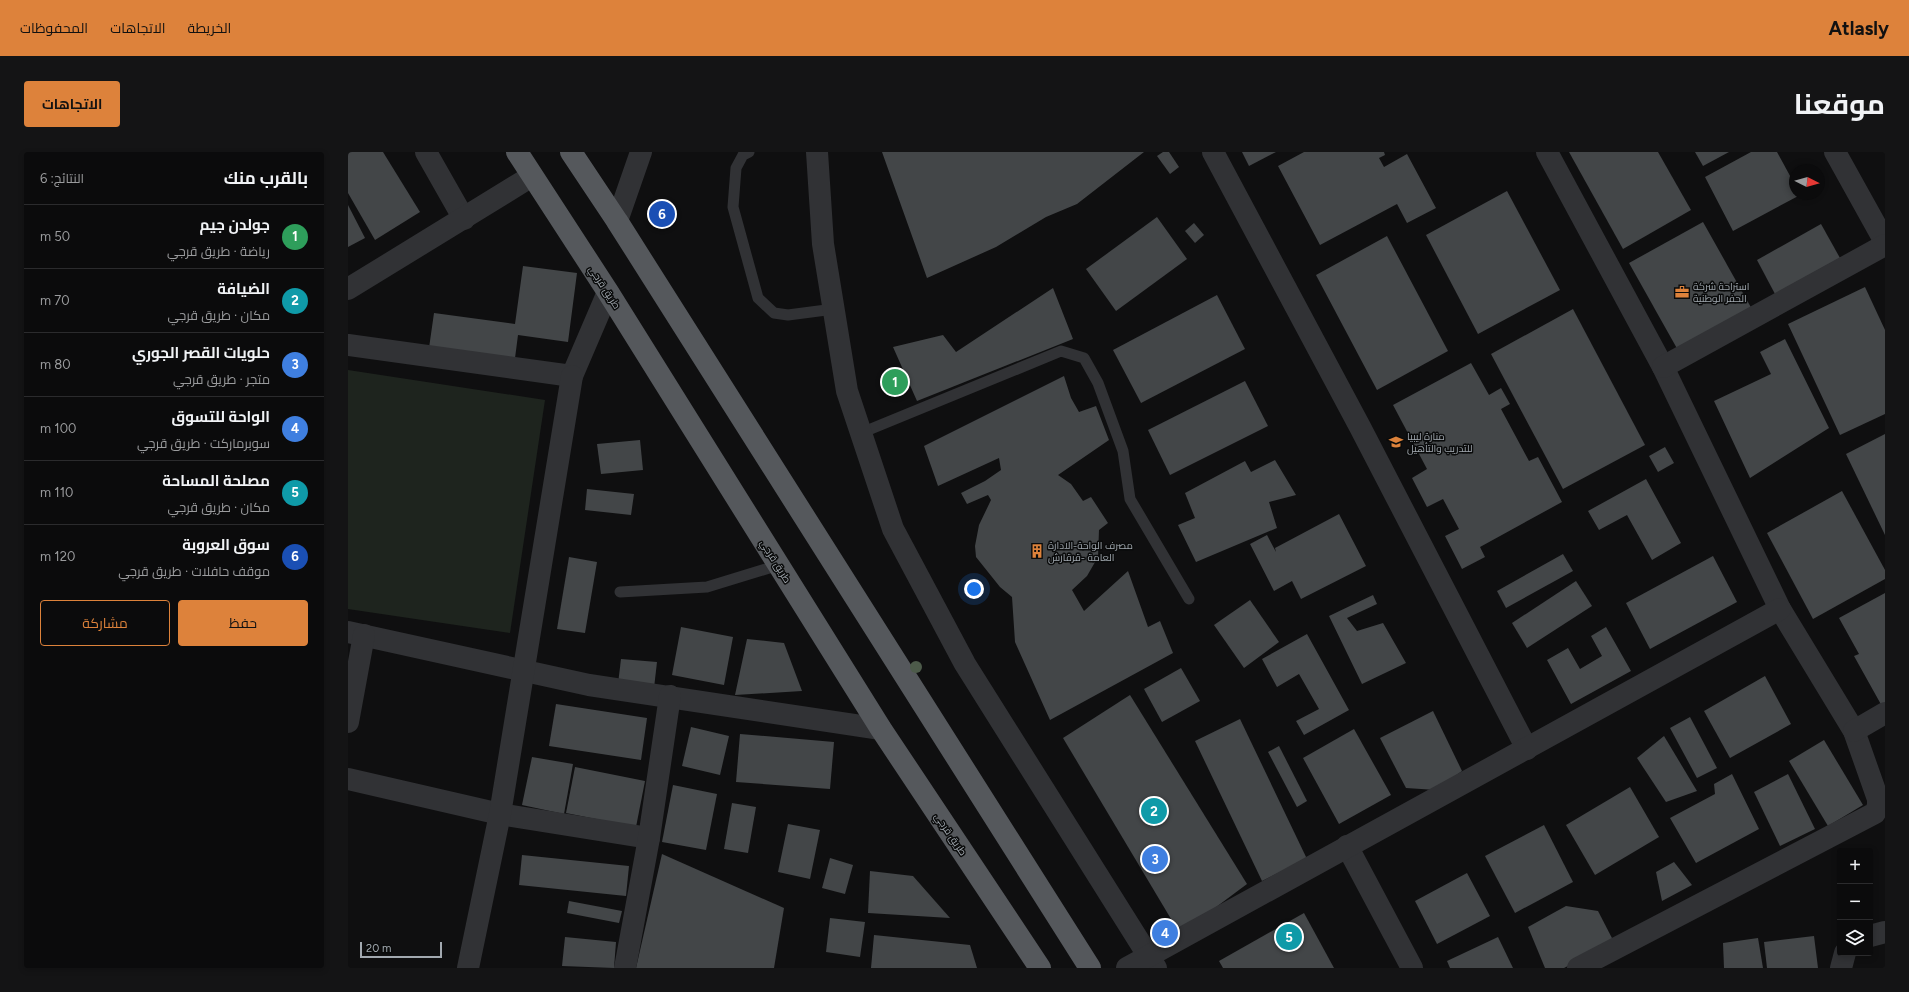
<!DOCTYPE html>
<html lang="ar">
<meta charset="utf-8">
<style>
:root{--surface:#0b0b0c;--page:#141415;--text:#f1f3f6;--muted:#9a9b9d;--line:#2b2b2d;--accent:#dd823b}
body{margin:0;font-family:Figtree,Cairo,sans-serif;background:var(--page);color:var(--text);direction:rtl}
.controls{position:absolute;right:12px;bottom:12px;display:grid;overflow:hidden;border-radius:4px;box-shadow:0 2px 6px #0003}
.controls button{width:36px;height:36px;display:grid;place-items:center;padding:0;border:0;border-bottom:1px solid var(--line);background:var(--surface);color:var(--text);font:20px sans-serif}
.compass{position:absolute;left:1441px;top:12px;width:36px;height:36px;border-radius:50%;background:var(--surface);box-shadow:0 2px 6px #0003;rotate:96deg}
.scale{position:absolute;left:12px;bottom:10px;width:82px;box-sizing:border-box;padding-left:4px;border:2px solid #a2a9b0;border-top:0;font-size:11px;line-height:14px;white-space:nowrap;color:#a2a9b0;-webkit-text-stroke:3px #0a0b0b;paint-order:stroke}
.you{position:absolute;left:626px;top:437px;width:14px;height:14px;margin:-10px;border:3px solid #fff;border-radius:50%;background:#1a73e8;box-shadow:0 0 0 6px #1a73e833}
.badge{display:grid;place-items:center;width:26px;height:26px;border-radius:50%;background:var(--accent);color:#fff;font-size:13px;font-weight:700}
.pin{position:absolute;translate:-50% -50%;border:2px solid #fff;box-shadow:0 1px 4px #0006}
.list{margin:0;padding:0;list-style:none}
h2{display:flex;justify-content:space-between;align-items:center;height:52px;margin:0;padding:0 16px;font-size:17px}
h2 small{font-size:13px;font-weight:400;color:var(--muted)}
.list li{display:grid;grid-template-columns:26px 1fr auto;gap:12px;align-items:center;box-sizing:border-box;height:64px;padding:0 16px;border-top:1px solid var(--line)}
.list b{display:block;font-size:15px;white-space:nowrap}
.list p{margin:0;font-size:13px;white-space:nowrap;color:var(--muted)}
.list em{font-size:13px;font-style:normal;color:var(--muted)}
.actions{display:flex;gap:8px;padding:12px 16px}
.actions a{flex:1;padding:9px 0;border:1px solid var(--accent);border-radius:4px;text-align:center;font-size:14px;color:var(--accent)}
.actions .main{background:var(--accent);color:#111}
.icon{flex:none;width:22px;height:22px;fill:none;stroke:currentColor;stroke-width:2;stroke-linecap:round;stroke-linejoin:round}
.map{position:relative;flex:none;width:1537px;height:816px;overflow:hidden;direction:ltr;border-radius:4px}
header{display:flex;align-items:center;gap:24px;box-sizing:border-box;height:56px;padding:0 20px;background:var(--accent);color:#111}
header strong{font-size:19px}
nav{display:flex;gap:22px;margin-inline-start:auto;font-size:14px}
.intro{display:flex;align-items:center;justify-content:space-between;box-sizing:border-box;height:96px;padding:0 24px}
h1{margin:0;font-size:28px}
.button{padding:10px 18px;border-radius:4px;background:var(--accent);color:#111;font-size:14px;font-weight:700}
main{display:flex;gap:24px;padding:0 24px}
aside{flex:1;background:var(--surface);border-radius:4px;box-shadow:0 2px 6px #0003}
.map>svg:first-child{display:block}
</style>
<header>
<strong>Atlasly</strong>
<nav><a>الخريطة</a><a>الاتجاهات</a><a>المحفوظات</a></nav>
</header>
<div class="intro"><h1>موقعنا</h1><a class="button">الاتجاهات</a></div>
<main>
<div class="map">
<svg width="1537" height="816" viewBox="0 0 1537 816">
<rect width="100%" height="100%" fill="#0f0f10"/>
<polygon fill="#1e241e" points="0,218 197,248 162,481 0,457"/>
<g fill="#434648">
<polygon points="0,0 35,0 72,60 27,88 0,41"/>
<polygon points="534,0 796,0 729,52 698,65 648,95 579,126"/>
<polygon points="815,0 821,0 831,15 822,22 809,4"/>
<polygon points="894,0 928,0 901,14"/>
<polygon points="956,0 1036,0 1037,3 1031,6 1036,15 1059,2 1088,56 1059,71 1049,52 972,93 930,14"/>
<polygon points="1221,0 1310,0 1343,58 1275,97"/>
<polygon points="1347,0 1381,0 1355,14"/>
<polygon points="1403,0 1429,0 1447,33 1447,42 1454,42 1385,79 1357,25"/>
<polygon points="1159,39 1212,138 1130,182 1078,83"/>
<polygon points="0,53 17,86 0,95"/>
<polygon points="809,65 839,107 768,159 738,117"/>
<polygon points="1355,70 1405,159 1331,200 1281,111"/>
<polygon points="846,71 856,83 847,91 837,79"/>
<polygon points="1473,72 1492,106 1427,142 1409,108"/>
<polygon points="1039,84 1100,199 1029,238 968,123"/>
<polygon points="175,114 229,121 220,190 170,183 166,214 80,203 86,161 167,172"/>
<polygon points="1517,135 1537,178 1537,262 1492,283 1440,172"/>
<polygon points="705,136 725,187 569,249 545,195 595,183 608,200"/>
<polygon points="869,143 897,197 793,251 765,198"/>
<polygon points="1225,157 1297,293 1215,337 1143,202"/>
<polygon points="1437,187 1481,276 1402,326 1366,249 1423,222 1412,200"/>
<polygon points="1123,211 1141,243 1153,236 1162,252 1153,257 1181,309 1190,305 1214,350 1132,395 1137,405 1114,417 1097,384 1111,377 1095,347 1079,355 1064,326 1079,317 1045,253"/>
<polygon points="716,224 723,246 731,260 748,254 761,288 710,323 723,332 735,349 743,345 760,371 751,378 750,405 739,424 724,438 736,459 780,419 800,475 812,469 825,501 702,568 667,490 664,445 652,435 628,405 627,394 631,373 643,348 640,343 619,352 613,341 637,329 653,318 651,306 590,334 576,294"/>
<polygon points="897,229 920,274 822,323 800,278"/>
<polygon points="1537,282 1537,383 1498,302"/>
<polygon points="292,288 295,318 253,322 249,292"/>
<polygon points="1317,295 1326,311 1310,320 1301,304"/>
<polygon points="927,308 948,343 921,350 929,376 848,410 830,373 847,366 837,341 897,309 903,320"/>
<polygon points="1298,327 1333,391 1304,408 1279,363 1251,378 1240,359"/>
<polygon points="239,337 286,342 283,363 237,358"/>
<polygon points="1494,339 1537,418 1537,427 1465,467 1419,381"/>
<polygon points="991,362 1018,414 953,447 944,429 926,439 902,392 919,383 928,400 927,396"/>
<polygon points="1215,402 1225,419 1158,456 1149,439"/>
<polygon points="1365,404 1389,450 1302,497 1278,451"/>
<polygon points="221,405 249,410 237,481 209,477"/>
<polygon points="1228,429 1244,454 1179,496 1164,471"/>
<polygon points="1537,441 1537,555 1535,556 1506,504 1511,502 1491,466"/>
<polygon points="1025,443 1029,452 999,466 1009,479 1035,471 1058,511 1014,532 981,464"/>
<polygon points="902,448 931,490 896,516 866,473"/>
<polygon points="333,475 385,485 376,533 324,523"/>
<polygon points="1258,475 1283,519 1223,552 1199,508 1220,496 1232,517 1254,504 1243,484"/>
<polygon points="959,482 1001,558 956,583 948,569 971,557 951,522 929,535 914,507"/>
<polygon points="399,487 436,491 454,539 387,543"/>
<polygon points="273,507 309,510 306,536 270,532"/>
<polygon points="833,516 852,549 814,570 796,537"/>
<polygon points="1417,524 1443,572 1382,606 1356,559"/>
<polygon points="782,543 899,732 832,782 715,586"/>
<polygon points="208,552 299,566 293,608 201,594"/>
<polygon points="1085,559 1114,619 1088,638 1058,636 1032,586"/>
<polygon points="1342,565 1369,616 1349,626 1322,576"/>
<polygon points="892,567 959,707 914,729 847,589"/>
<polygon points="343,575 381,584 372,623 334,614"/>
<polygon points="1006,577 1043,643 991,672 955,606"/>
<polygon points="392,582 486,590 482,637 388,630"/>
<polygon points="1316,584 1349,639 1318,650 1289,606"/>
<polygon points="1476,588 1515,653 1480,674 1441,609"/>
<polygon points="931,594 959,649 949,655 920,600"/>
<polygon points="184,605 225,612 216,662 174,653"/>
<polygon points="227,615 297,629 288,675 218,661"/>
<polygon points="1384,622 1411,677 1348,711 1322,666 1367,642 1366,632"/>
<polygon points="1440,622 1467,677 1432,694 1406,640"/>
<polygon points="325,633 369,642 358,698 314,690"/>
<polygon points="1282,635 1311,685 1247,723 1218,673"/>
<polygon points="384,651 408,655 400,701 376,697"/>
<polygon points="440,672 472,678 462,727 430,720"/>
<polygon points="1196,673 1225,730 1167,761 1137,704"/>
<polygon points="314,702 436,756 426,816 288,816"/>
<polygon points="174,703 281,714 278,744 171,733"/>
<polygon points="482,706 505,713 497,742 474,736"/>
<polygon points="1326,710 1344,733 1314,749 1308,720"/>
<polygon points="522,719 565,724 602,766 520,761"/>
<polygon points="1119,721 1142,764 1089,792 1067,749"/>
<polygon points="221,749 274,759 271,771 219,761"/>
<polygon points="1218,754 1250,759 1266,790 1216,816 1197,816 1180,775"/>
<polygon points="956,761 986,816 875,816 871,809"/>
<polygon points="482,766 517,770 512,805 478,800"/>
<polygon points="526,783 622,793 629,816 523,816"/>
<polygon points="1466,784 1470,816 1419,816 1416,790"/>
<polygon points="217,785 268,790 266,816 214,814"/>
<polygon points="1150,785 1165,816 1102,816 1099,809"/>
<polygon points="1410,786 1415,816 1376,816 1375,791"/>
</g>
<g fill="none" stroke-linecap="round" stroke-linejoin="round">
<g stroke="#313235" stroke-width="11">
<polyline points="401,0 395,3 388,16 385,55 410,146 426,161 440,163 486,157"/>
<polyline points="513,281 713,199 736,206 750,231 775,299 782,347 841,447"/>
<polyline points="272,440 359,435 431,413"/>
</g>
<g stroke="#313235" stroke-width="22">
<polyline points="78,0 116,67"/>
<polyline points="469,0 475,92 499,239 545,377 617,512 808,816"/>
<polyline points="865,0 1012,275 1179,597"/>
<polyline points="1199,0 1315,215 1432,457 1506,579 1530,647 1530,654 1527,661 1230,816"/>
<polyline points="1487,0 1537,90"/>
<polyline points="269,69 293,0"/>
<polyline points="0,137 184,24"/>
<polyline points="0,193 224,224 260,140"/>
<polyline points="1315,215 1537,93"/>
<polyline points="0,480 241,533 533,577"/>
<polyline points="0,570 16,483"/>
<polyline points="1506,579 1537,561"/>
<polyline points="0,627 152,662 301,686"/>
<polyline points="999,694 1064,816"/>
<polyline points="1522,784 1537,780"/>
<polyline points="120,816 152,662 224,224"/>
<polyline points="277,816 301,686 322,544"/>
<polyline points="779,816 1432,457"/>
<polyline points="1493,816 1497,801"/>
</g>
<g stroke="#55585c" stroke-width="22">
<polyline points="169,0 260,140 533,577 692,816"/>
<polyline points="223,0 269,69 742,816"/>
</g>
</g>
<circle fill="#4d5b4a" cx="568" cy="515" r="6"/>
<defs>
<symbol id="office-bare" viewBox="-9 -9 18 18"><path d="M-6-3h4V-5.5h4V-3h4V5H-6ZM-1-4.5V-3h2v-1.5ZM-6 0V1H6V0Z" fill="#dd823b" stroke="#0a0b0b" stroke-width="2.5" paint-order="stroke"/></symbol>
<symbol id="university-bare" viewBox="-9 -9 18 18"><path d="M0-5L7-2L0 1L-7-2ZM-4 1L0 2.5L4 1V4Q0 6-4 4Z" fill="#dd823b" stroke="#0a0b0b" stroke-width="2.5" paint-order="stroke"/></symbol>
<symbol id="building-bare" viewBox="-9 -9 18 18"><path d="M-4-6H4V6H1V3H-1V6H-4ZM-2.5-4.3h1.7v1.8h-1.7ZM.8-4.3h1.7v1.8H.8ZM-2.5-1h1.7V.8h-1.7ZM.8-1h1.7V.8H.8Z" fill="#dd823b" stroke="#0a0b0b" stroke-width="2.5" paint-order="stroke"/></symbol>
</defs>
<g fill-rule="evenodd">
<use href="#office-bare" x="1324" y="130" width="20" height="20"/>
<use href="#university-bare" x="1038" y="280" width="20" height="20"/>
<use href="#building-bare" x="679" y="389" width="20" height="20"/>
</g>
<g text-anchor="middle" stroke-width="3" stroke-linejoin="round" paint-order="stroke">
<g font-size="10" fill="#a2a9b0" stroke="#0a0b0b" text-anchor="start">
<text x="1345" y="138">استراحة شركة<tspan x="1345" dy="12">الحفر الوطنية</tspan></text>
<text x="1059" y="288">منارة ليبيا<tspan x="1059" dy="12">للتدريب والتأهيل</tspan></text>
<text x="700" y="397">مصرف الواحة-الادارة<tspan x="700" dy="12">العامة -قرقارش</tspan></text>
</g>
<g font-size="10" fill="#a2a9b0" stroke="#0a0b0b">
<text transform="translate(257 135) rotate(57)" y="4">طريق قرجي</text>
<text transform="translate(428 409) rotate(58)" y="4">طريق قرجي</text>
<text transform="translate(603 682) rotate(56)" y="4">طريق قرجي</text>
</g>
</g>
</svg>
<div class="controls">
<button>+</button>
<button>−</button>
<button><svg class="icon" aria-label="layers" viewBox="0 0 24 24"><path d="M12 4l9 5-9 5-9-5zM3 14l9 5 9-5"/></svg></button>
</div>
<svg class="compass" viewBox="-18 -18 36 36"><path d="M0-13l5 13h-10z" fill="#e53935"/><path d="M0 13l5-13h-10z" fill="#9a9b9d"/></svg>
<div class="scale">20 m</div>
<div class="you"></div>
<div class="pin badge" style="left:547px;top:230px;background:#2e9e5b">1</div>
<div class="pin badge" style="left:806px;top:659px;background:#0f9aa8">2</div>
<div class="pin badge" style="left:807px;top:707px;background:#3f7fe0">3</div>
<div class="pin badge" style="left:817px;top:781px;background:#3f7fe0">4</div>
<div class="pin badge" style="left:941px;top:785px;background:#0f9aa8">5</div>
<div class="pin badge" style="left:314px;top:62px;background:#1a4fb4">6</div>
</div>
<aside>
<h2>بالقرب منك<small>النتائج: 6</small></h2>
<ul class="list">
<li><span class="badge" style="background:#2e9e5b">1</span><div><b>جولدن جيم</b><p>رياضة · طريق قرجي</p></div><em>50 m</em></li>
<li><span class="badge" style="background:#0f9aa8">2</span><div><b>الضيافة</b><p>مكان · طريق قرجي</p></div><em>70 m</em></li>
<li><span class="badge" style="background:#3f7fe0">3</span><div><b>حلويات القصر الجوري</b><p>متجر · طريق قرجي</p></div><em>80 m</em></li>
<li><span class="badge" style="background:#3f7fe0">4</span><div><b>الواحة للتسوق</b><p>سوبرماركت · طريق قرجي</p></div><em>100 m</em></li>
<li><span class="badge" style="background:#0f9aa8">5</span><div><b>مصلحة المساحة</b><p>مكان · طريق قرجي</p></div><em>110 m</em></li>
<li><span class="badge" style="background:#1a4fb4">6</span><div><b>سوق العروبة</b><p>موقف حافلات · طريق قرجي</p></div><em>120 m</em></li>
</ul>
<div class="actions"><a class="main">حفظ</a><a>مشاركة</a></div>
</aside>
</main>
